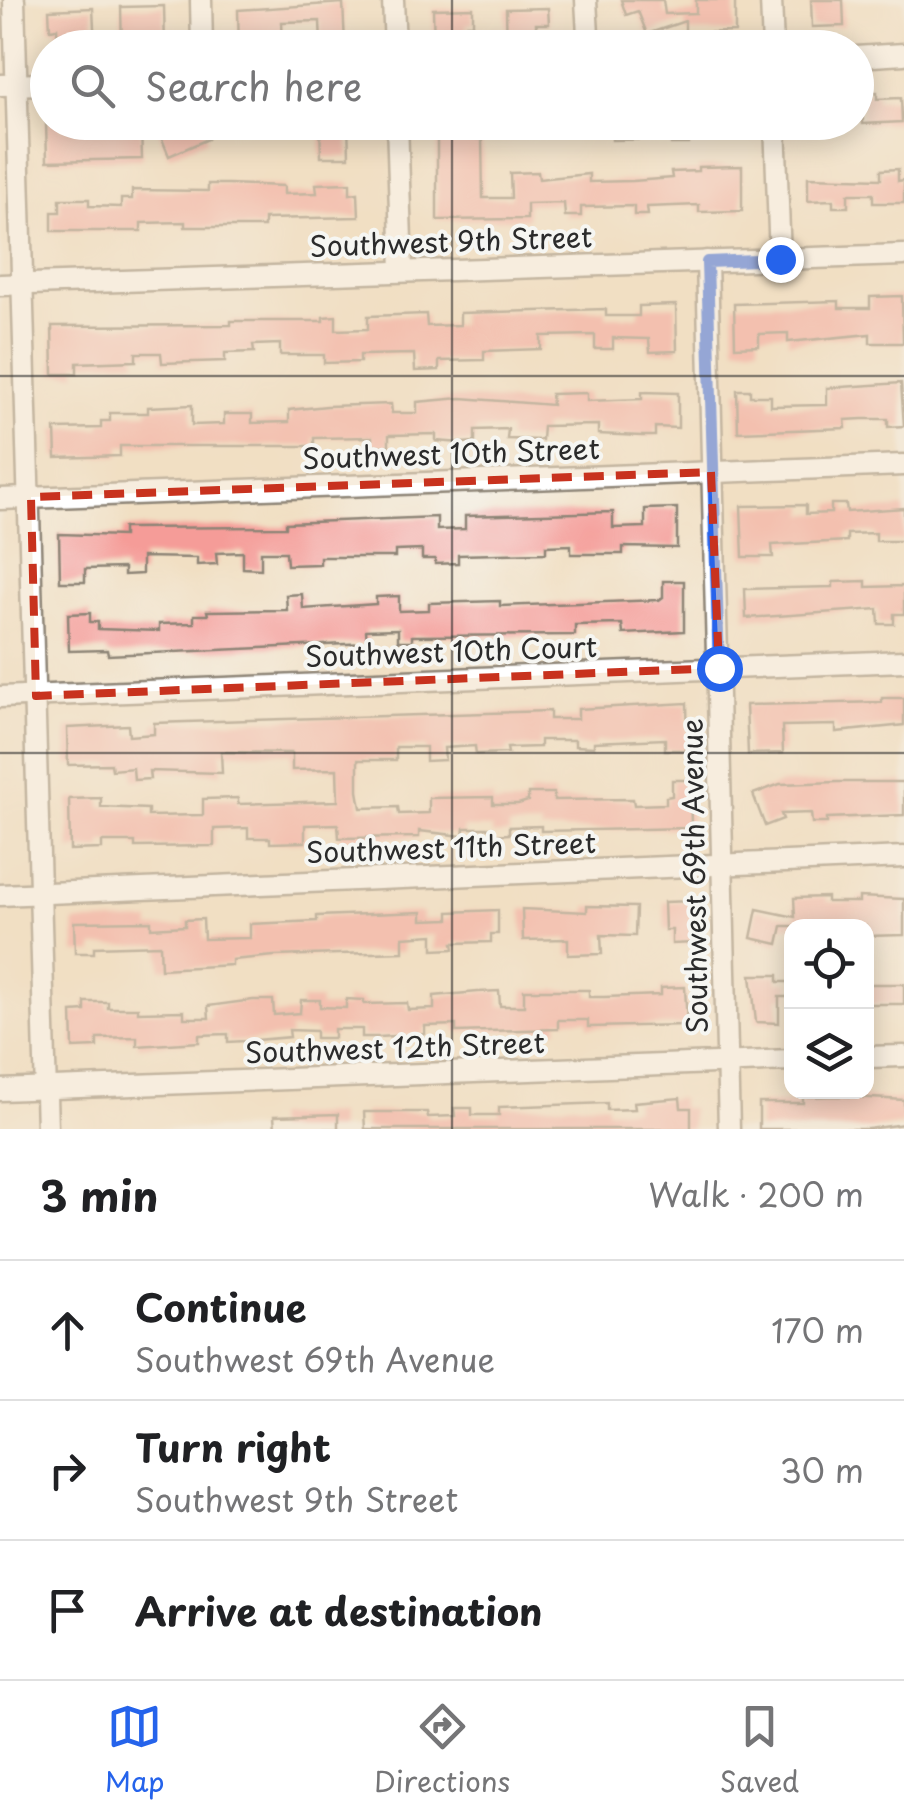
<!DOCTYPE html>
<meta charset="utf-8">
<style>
:root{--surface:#fff;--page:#f6f6f6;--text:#202124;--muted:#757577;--line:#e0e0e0;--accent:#2563eb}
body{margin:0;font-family:"Playpen Sans",sans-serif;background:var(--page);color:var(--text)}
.controls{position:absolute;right:30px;bottom:30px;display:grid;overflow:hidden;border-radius:20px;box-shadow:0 5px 25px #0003}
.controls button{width:90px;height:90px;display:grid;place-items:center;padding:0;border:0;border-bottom:2px solid var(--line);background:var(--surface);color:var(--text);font:50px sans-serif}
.stop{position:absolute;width:30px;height:30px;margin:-22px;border:8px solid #2563eb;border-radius:50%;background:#fff}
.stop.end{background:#2563eb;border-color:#fff;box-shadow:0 2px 10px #0008}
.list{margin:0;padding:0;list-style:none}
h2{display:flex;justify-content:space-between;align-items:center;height:130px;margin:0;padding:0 40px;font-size:42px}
h2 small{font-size:32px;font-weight:400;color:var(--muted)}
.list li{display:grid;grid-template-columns:65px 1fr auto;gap:30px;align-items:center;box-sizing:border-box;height:140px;padding:0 40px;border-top:2px solid var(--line)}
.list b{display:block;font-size:38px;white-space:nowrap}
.list p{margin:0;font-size:32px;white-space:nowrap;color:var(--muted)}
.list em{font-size:32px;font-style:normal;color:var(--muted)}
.icon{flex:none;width:55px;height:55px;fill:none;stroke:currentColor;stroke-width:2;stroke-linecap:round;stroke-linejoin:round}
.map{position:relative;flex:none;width:904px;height:1129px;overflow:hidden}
.search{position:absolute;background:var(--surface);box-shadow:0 5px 25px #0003;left:30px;right:30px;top:30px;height:110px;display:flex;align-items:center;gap:25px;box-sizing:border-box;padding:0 35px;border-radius:55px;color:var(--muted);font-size:38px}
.sheet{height:550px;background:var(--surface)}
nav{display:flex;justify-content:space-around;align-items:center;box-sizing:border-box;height:140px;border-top:2px solid var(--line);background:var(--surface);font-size:28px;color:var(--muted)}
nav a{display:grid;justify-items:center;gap:5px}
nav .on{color:var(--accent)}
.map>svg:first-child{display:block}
</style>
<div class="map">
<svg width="904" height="1129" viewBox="0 0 904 1129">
<rect width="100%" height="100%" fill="#f6f6f2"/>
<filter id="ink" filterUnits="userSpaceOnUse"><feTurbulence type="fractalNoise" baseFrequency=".01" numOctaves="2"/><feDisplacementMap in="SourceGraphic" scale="20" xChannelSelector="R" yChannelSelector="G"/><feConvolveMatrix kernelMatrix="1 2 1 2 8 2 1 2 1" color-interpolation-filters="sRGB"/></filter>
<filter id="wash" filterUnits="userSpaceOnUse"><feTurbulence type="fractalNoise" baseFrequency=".0048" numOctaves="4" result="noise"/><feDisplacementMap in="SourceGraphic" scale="40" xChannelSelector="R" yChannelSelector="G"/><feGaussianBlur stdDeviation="2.25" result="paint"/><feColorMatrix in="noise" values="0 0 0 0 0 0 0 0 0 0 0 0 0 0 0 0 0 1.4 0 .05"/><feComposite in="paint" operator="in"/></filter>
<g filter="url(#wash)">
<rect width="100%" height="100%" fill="#f1dfc3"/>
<g id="blocks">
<g fill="#f59c98">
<polygon points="621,0 663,0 665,14 696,13 696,0 735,0 735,32 685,33 685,21 647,34 638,11 626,15"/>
<polygon points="811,0 843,0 844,26 812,27"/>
<polygon points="343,3 345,44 321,45 320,21 282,22 283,48 239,48 238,10"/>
<polygon points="164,6 165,48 122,48 121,7"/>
<polygon points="93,8 95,48 58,48 57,28 50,29 49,10"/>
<polygon points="473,8 473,24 467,24 467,48 434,48 433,9"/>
<polygon points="548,8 549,24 536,24 536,48 507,48 506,9"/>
<polygon points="877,92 877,99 901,98 902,122 863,124 862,93"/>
<polygon points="46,122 61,122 61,128 141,126 142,159 47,161"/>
<polygon points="155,122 200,122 208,139 169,156"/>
<polygon points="320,122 348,122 349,157 321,157"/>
<polygon points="437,122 475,122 476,139 482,139 483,198 511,198 510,173 538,172 539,179 589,174 589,182 633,181 672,178 671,172 698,171 698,167 742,166 742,211 699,212 699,205 647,207 648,215 634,215 634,206 581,207 581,216 565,216 564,203 527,204 527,219 437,220"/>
<polygon points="612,122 741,122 739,136 716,132 714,140 689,135 689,144 671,144 670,139 612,140"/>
<polygon points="898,169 898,181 904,180 904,203 873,203 873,194 848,194 848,207 833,207 833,200 808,201 808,177 881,179 881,170"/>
<polygon points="350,183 350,194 358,193 359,217 264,219 264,227 185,227 185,222 141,223 141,231 52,231 52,212 60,212 60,199 89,199 89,206 121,207 121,199 132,199 132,190 208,191 208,184 228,184 284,186 284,194 317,193 316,184"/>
<polygon points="902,296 903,343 870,343 870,334 788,342 788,333 759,334 759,346 735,347 734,304 839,301 839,308 870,308 870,297"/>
<polygon points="676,305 677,351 650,352 649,339 613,338 613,349 595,349 595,335 541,336 541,349 484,351 484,360 439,361 439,370 415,371 414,354 360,355 360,362 324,363 324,355 280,355 280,344 253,345 254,352 225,353 225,361 162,363 161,353 136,353 136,361 77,363 77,374 53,374 52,326 231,325 231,321 323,321 323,317 336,316 336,330 368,329 368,316 426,314 427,326 460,325 460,313 606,309 606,316 639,316 639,306"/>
<polygon points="901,383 904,426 888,427 888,419 862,419 845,420 846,428 738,432 737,390 750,390 750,396 771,396 771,406 827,405 827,388"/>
<polygon points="642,392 678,393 678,428 655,427 655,436 642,436 598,434 598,425 543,426 542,440 507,439 508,429 475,430 475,442 462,443 436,441 436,434 389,435 389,446 372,446 372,437 314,438 314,446 120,446 120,456 56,458 55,429 101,428 101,421 110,421 110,413 148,413 148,407 192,405 192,425 224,424 224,414 252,414 252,423 289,422 289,410 327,406 391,404 392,413 417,413 417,402 461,398 552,405 551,394 587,393 587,401 642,399"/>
<polygon points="831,504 846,504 847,512 904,508 904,541 876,541 876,533 847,534 847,541 772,545 773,557 743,557 741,506 806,505 806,514 831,513"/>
<polygon points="677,508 677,548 623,547 623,554 571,554 571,545 546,546 546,553 458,555 458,563 435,564 435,559 422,559 422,550 395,551 395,557 320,557 320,564 287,565 286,552 261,552 261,569 243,568 243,552 216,553 217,564 197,565 197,558 142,557 142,574 124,575 124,568 85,569 85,582 60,582 59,534 123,536 123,528 286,527 286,523 437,517 437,530 465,529 465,516 613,512 613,528 645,527 645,509"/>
<polygon points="663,581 684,581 684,631 623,634 622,624 575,625 575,635 412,636 412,641 398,641 398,629 366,630 367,643 108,655 107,650 69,651 68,614 90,613 90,622 98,622 98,629 159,631 159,624 194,623 194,615 208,615 207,611 287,610 286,595 302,594 303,609 376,604 376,597 399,596 399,611 429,610 429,603 500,601 500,606 659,600 663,597"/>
<polygon points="866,581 866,587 904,586 904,614 894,614 894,624 879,624 878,609 746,618 745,589 833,587 833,582"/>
<polygon points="882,698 904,698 904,725 836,732 836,725 782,726 783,753 748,754 746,705 882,702"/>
<polygon points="687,703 688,750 665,750 665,739 594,742 594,747 575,746 575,740 540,740 540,747 507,748 508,753 476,754 475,746 444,748 445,760 426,761 426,747 396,747 396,760 358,760 358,791 361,808 398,807 399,814 429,813 429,798 493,797 493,804 518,804 528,801 528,793 554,793 554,800 633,799 634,805 666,804 666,797 672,796 672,780 690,780 691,828 541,831 541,826 509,827 509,834 492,835 492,828 464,828 463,836 419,831 419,837 339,838 338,824 305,825 305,842 270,843 270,838 248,838 248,828 214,829 214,846 135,847 135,842 102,842 102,849 70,850 69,799 101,798 101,807 148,809 148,816 203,815 203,799 238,798 238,804 338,801 337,769 292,770 292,753 221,752 222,773 149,771 150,779 134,780 133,768 112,770 111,764 68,765 67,728 128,725 129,736 154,734 154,723 550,711 550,719 578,719 578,709"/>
<polygon points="838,782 904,782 904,815 827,818 827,823 812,823 811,813 781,814 783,819 765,826 753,794 780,784"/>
<polygon points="827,897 827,902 859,902 859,897 904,899 904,935 866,936 866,926 782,926 778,944 751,938 757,909 795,917 794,898"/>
<polygon points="693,901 694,943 672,944 672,930 665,930 664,902"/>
<polygon points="587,906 636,907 635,936 601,935 602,954 568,955 568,939 523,940 522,909 587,912"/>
<polygon points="498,910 498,934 491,934 491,942 453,943 454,949 433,950 433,935 403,937 403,952 274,956 232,960 232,965 161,969 160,945 94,947 94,953 75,953 74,922 151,921 151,928 185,926 185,920 203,919 204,939 250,938 250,924 317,921 317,916 422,912 422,920 449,919 449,912"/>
<polygon points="751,975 778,975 778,982 789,982 788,997 779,997 779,1023 756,1022"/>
<rect x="866" y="984" width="38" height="20"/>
<polygon points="685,987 687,1025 588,1027 588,1020 558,1020 558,1029 456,1032 456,1025 425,1026 425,1034 379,1037 362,1037 362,1029 334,1029 334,1038 316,1038 316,1031 289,1030 290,1037 245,1041 228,1042 228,1034 199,1035 199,1042 137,1046 137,1037 97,1038 97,1047 73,1048 72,1012 85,1011 85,1002 108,1002 108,1008 138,1008 138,1012 184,1011 184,1018 209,1018 208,1006 253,1000 273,1000 274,1015 300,1013 301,1000 320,1000 320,1007 346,1008 346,999 364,1000 364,1004 407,1003 408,1010 434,1009 434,996 478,992 499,991 500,1006 524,1006 524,990 589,990 589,997 604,997 661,995 661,988"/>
<polygon points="836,1096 904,1100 904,1124 868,1129 759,1129 759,1103 803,1103 803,1097"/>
<polygon points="680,1098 681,1108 691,1108 691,1129 365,1129 364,1112 427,1112 428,1117 455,1116 454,1108 472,1108 472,1115 499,1115 499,1107 607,1103 607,1110 635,1109 634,1102"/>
<polygon points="338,1114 338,1129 275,1129 274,1116"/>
</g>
</g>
</g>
<g filter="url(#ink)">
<use href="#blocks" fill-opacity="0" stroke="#8e8577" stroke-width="2.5"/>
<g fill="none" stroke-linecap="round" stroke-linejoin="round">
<defs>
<g id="minor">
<polyline points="14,0 47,1129"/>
<polyline points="201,0 202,48"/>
<polyline points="393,0 395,48"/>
<polyline points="586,0 588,35 595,48"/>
<polyline points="771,0 773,48"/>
<polyline points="856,57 904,54"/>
<polyline points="0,85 48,84"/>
<polyline points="397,122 402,271"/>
<polyline points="775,122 780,259"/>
<polyline points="707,261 729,1129"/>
<polyline points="0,285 904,255"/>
<polyline points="0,499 904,465"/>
<polyline points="0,697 904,661"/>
<polyline points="0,895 904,857"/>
<polyline points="866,1057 904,1056"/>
<polyline points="0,1090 792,1060"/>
</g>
</defs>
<use href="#minor" stroke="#8e8577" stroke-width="25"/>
<use href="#minor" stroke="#fff" stroke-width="20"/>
</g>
</g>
<g fill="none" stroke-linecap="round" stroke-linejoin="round" filter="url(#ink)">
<polyline stroke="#2563eb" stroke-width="12" points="719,668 707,262 780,259"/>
</g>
<path d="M0 0H904V1129H0ZM711 472 719 668 36 696 31 497Z" fill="#f1dfc3" fill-opacity=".55" fill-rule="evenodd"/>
<path fill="none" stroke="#c8321e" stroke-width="8" stroke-dasharray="20 12" stroke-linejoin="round" d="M711 472 719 668 36 696 31 497Z"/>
<path fill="none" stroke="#2b2b2b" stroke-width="2.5" stroke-opacity="0.55" d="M452 0V48M452 122V1129M0 376H904M0 753H904"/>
<g text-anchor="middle" stroke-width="8" stroke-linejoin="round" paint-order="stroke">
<g font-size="28" fill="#2b2b2b" stroke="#f6f6f2">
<text transform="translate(451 242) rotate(-2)" y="10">Southwest 9th Street</text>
<text transform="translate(451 454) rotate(-2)" y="10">Southwest 10th Street</text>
<text transform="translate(451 652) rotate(-2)" y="10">Southwest 10th Court</text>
<text transform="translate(451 848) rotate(-2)" y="10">Southwest 11th Street</text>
<text transform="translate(695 876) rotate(-91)" y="10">Southwest 69th Avenue</text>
<text transform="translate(395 1048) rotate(-2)" y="10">Southwest 12th Street</text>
</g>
</g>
</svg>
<div class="controls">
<button><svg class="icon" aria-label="locate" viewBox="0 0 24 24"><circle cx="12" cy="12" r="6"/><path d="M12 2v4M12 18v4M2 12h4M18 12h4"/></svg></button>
<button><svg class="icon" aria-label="layers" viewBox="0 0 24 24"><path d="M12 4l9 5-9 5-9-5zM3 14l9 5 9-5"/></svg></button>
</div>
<div class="stop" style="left:719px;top:668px"></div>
<div class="stop end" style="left:780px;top:259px"></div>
<div class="search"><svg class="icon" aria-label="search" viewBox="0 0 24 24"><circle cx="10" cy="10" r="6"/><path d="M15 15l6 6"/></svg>Search here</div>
</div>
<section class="sheet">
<h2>3 min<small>Walk · 200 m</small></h2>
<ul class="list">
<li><svg class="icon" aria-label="ahead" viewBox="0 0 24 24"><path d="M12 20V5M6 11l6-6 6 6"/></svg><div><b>Continue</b><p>Southwest 69th Avenue</p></div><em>170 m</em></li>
<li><svg class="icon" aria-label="right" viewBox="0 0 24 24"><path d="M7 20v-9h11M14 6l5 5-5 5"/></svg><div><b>Turn right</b><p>Southwest 9th Street</p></div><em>30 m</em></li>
<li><svg class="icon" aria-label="arrive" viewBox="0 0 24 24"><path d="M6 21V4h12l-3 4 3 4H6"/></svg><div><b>Arrive at destination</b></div></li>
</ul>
</section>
<nav>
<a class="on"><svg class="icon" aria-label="map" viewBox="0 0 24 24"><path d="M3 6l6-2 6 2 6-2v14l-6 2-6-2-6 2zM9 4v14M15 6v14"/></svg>Map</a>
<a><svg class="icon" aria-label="directions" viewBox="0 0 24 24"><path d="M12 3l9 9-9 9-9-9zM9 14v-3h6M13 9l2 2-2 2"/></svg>Directions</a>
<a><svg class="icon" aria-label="saved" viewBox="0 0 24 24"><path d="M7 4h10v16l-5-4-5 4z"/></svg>Saved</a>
</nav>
